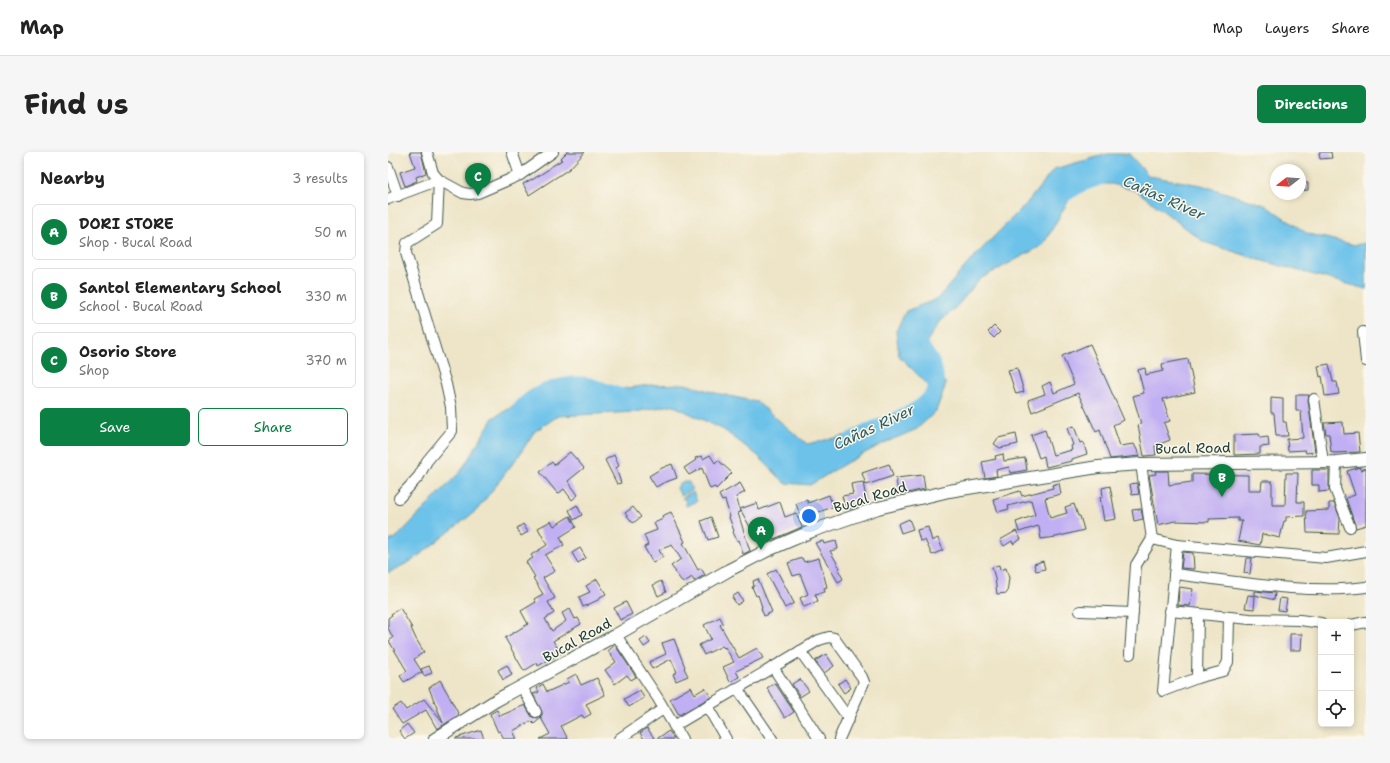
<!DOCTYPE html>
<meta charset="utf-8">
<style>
:root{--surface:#fff;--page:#f6f6f6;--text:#222;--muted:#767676;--line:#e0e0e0;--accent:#0b8043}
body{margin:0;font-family:"Shantell Sans",sans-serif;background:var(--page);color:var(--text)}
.controls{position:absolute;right:12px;bottom:12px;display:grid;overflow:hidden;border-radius:6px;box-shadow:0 2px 6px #0003}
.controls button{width:36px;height:36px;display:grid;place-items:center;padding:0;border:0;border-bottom:1px solid var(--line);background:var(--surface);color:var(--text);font:20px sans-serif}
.compass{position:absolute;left:882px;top:12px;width:36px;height:36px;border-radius:50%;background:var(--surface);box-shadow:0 2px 6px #0003;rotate:253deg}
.you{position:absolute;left:421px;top:364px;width:14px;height:14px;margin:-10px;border:3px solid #fff;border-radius:50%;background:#1a73e8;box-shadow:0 0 0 6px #1a73e833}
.badge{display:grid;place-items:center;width:26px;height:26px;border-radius:50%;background:var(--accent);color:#fff;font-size:13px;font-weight:700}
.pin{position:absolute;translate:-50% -33px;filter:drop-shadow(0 1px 2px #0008)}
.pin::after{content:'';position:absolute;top:21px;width:14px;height:12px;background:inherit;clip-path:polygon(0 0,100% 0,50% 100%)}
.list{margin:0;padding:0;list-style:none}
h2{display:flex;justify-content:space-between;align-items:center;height:52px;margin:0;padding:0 16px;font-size:17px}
h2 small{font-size:13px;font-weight:400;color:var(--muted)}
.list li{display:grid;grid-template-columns:26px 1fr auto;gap:12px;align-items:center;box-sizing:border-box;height:56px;margin:0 8px 8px;padding:0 8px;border:1px solid var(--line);border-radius:6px}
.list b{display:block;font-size:15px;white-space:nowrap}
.list p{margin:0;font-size:13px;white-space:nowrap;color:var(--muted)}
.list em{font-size:13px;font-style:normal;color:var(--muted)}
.actions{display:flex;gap:8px;padding:12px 16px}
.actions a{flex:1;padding:9px 0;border:1px solid var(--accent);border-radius:6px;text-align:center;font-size:14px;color:var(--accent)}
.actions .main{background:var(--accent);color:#fff}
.icon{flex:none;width:22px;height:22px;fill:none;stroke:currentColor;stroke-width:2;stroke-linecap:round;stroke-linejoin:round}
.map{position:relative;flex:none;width:978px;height:587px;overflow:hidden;border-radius:6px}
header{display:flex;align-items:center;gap:24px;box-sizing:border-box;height:56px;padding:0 20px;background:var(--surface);border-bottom:1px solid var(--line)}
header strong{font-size:19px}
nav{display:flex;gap:22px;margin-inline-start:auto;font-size:14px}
.intro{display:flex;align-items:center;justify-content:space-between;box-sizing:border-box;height:96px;padding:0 24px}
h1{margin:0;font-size:28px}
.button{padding:10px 18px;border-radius:6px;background:var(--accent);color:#fff;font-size:14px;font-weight:700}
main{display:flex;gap:24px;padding:0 24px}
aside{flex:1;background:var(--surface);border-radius:6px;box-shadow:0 2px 6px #0003}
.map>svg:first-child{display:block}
</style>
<header>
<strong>Map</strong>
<nav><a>Map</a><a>Layers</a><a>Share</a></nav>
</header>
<div class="intro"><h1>Find us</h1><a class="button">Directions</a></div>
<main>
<aside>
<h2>Nearby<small>3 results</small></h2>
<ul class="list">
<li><span class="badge">A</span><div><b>DORI STORE</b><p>Shop · Bucal Road</p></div><em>50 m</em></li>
<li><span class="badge">B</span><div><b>Santol Elementary School</b><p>School · Bucal Road</p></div><em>330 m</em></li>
<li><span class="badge">C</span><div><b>Osorio Store</b><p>Shop</p></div><em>370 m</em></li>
</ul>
<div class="actions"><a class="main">Save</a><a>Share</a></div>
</aside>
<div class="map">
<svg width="978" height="587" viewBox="0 0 978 587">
<rect width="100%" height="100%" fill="#fbf7ec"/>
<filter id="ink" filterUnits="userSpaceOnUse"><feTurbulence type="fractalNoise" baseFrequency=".025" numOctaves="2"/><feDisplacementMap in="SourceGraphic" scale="8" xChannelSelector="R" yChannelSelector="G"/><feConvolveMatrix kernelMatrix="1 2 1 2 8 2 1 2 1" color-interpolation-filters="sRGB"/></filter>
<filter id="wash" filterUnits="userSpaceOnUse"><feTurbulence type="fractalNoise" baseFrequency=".012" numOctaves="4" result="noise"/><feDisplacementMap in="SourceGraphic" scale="16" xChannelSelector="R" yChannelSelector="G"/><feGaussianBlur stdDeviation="0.9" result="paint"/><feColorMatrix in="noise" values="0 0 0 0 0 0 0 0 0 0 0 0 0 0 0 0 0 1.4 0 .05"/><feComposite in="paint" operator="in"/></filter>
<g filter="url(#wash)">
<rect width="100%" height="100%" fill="#eee5c8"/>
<g fill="#6dc2ea" stroke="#46808f">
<polygon points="720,2 741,2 761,24 813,33 877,53 920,82 967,93 978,91 978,137 875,109 816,90 749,39 724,32 690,32 655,93 592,127 568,155 552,170 537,192 541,212 558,232 548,259 529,277 496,291 458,311 422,333 397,331 369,303 336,278 284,253 247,260 170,264 146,280 132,302 89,358 25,408 0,421 0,390 10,384 73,319 105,266 140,246 165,238 191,234 217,239 262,233 297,232 328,241 369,250 419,292 510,272 535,246 541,234 511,204 508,179 518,159 549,147 584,107 638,52 666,17"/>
<polygon points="295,330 301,330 304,338 293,344 289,336 292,331"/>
<polygon points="305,340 309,349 298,354 298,349 294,346"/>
</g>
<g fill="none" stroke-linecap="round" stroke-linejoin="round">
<g stroke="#6dc2ea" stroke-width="15">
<polyline points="671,46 692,33 714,25"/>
<path d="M132 257C145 239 179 229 201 233 214 236 224 242 236 244"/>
<path d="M464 287C472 284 479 280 487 276 511 266 557 253 547 218 544 205 532 198 531 185"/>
</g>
</g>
<g id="blocks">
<g fill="#c1aff3">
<polygon points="22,0 33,0 38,21 28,25 29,29 17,34 12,20 27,15"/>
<polygon points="179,0 197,0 181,17 141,43 135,32 144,27 144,28 161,17 161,16 174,8 172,7"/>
<polygon points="931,0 943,0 944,6 932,7"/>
<polygon points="912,31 920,31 920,38 912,39"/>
<polygon points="606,174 612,180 606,186 600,180"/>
<polygon points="702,192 736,268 725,273 732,294 746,292 752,304 722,307 712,278 708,280 690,241 644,260 640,248 657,242 654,234 662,230 666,241 686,232 674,204"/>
<polygon points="800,207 807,240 775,247 782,269 776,271 782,288 767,294 768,303 756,304 750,273 753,272 745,244 756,241 750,218 757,216 758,223 775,219 774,212"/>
<polygon points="941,212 945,230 949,230 951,242 937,244 934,224 932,225 930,214"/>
<polygon points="629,216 636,240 628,242 620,218"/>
<polygon points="908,243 921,243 920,248 927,300 918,301 917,298 900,299 899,287 915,286 913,259 908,259"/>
<polygon points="883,246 895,247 895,270 898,270 900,284 888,284 886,261 883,261"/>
<polygon points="955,270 956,282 970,281 972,300 945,301 944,299 943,300 941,282 938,282 936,271"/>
<polygon points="686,274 692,291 695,290 699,302 684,307 684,309 658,315 656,304 651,306 643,283 657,278 665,303 684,298 683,294 685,293 679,276"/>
<polygon points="628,282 630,292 612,296 606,292 610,286"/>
<polygon points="871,282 872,286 880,285 881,294 872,295 872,302 846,303 846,283"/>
<polygon points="182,300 196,316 180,329 190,343 184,348 176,337 170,342 152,320 164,310 166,313"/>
<polygon points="615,302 616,309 637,306 639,318 622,321 621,315 608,318 609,324 597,326 594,310 608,307 607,304"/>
<polygon points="226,303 231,314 228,316 233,331 229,332 217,308"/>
<polygon points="322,303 327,311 330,308 344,321 328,337 327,335 322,337 314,316 301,323 296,316 308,308 307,306 314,304 315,307"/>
<polygon points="284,312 289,326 275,331 268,335 261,324 274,316"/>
<polygon points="501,312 505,324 478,333 474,321"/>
<polygon points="972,315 973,318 978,316 978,373 968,376 958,346 967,343 959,319"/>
<polygon points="924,318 941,318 941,339 931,340 931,333 924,333"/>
<polygon points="767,319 780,319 781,333 804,330 804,322 860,323 860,338 873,338 874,329 884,329 884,353 897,353 898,321 910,321 909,350 916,350 916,364 898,365 898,369 896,369 892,386 874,382 872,393 850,389 854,369 850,369 850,366 821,367 821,370 787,369 770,373 761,323 768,322"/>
<polygon points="535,323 537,337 510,343 508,326"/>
<polygon points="475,330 479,352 458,358 454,344 465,342 463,332"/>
<polygon points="352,331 357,340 348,345 353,360 350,361 362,399 355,402 351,388 349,389 345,380 346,379 341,365 342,365 337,348 334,349 331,343"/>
<polygon points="671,331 673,342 657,346 662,366 679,361 677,355 686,352 690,364 692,364 696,378 668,385 653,387 651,375 650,374 631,380 628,370 647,363 643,348 620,354 621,357 610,360 605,347 632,339 634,344 665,336 664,333"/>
<polygon points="749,331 751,342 744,343 742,332"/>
<polygon points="722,334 728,367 716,369 712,345 715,345 714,336"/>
<polygon points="441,343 445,355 428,361 427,360 413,365 408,352 419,348 420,351"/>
<polygon points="392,350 397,365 408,361 414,375 386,387 386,386 372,393 352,357 369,351 371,358"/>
<polygon points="941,351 946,351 952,366 951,382 919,381 918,359 941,358"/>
<polygon points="189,353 194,363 186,368 181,358"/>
<polygon points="245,355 253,365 245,371 237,361"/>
<polygon points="753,357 755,367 746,369 744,358"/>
<polygon points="283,360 297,390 295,391 310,418 313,416 317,423 306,429 304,425 295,431 287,420 288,420 283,414 293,407 284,393 271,398 275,405 265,411 256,395 260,393 256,383 269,378 266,371 275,367 274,364"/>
<polygon points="182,364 188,375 172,385 176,393 157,403 167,419 155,426 167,446 160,450 166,461 157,467 164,479 178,469 174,461 182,457 187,467 190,466 193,472 165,489 173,501 150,514 149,511 136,519 117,486 140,472 133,459 148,450 146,447 155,442 145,426 147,425 138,410 145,406 143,403 159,393 150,376 163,369 166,374"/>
<polygon points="323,365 330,385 320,388 313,369"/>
<polygon points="521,367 525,377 513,381 510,372"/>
<polygon points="135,372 140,380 133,384 129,376"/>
<polygon points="540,375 544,389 550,386 555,398 544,403 537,388 532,389 529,378"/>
<polygon points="628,379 633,387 625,392 624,389 616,394 612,388"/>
<polygon points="435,389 436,392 448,389 450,397 442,399 452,416 450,417 455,427 450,430 427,391"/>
<polygon points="192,396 198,406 190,411 184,401"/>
<polygon points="795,400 805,401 806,417 793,416"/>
<polygon points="414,406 416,410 431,406 439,435 436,436 437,440 427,442 430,449 416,455 412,446 420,442 412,422 405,424 400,411"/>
<polygon points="858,406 864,406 862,422 856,421"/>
<polygon points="655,409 657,417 648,419 646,412"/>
<polygon points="611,413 612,418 618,416 621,426 619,441 609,442 607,426 604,415"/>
<polygon points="388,417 406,451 397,456 379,422"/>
<polygon points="209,427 218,442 212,445 212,447 195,455 191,445 202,440 198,434"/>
<polygon points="370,427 384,460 376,464 373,456 374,455 370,443 368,444 364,435 366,434 365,429"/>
<polygon points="273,429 278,440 270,444 265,433"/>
<polygon points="791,435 805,437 802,454 790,453"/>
<polygon points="867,439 887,441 886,448 867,443"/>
<polygon points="350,441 355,449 349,453 344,445"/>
<polygon points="860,443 867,444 866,457 857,456"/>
<polygon points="892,446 899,447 897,459 890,458"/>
<polygon points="238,450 244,462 232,468 226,456"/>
<polygon points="12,456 24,476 23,476 28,487 36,500 26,507 34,520 16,530 12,524 19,519 1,489 5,486 0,476 0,466 4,463 3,462"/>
<polygon points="332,465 335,471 332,473 351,506 369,496 375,506 348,519 351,525 342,530 335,515 346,510 337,495 336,496 334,494 316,503 311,493 323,487 316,473"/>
<polygon points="902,482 914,482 913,498 902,498"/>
<polygon points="258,485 262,491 256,495 252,489"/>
<polygon points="286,487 297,515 296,516 300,524 288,529 285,522 289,520 283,507 264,517 261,510 278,502 274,491"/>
<polygon points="227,493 248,525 243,528 239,523 227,532 217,518 228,510 220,499"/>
<polygon points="438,502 446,514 436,521 427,509"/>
<polygon points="119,513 124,523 115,528 110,518"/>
<polygon points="41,514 44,521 36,524 33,517"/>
<polygon points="188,522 193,533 209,526 217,543 198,552 203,562 196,566 194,563 173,574 180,587 152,587 162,582 153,566 146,572 143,569 125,579 129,587 116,587 112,579 110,580 102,562 109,558 112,564 137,553 144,565 151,566 154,563 154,560 145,542 151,540 149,536 155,532 159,540 181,530 179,527"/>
<polygon points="412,527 421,539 412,545 404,532"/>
<polygon points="457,527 463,536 456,541 450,532"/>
<polygon points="52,528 60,542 71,563 49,577 38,558 14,572 4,557 13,551 18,558 36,547 55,571 41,536"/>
<polygon points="387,531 406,560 397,566 379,536"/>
<polygon points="303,535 307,542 317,536 323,545 291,563 282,547"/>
<polygon points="252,538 256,546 241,555 236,547"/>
<polygon points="19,572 26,581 17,587 11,579"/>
<polygon points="259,576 267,587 256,587 252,581"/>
<polygon points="93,578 96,587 68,587 68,586"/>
<polygon points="281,579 286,587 268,587"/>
</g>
</g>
</g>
<g filter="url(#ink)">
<use href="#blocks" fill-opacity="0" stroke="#3e564a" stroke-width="1"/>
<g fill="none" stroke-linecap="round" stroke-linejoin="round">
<defs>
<g id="minor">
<polyline points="39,0 45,21 51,28 75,41 82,42 90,41 132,23 165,0"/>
<polyline points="124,0 132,23"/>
<polyline points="0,15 10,44"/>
<polyline points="0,47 51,28"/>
<polyline points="975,180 978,209"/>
<polyline points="926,247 935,310"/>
<polyline points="948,310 947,337 962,375"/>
<polyline points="11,346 31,324 39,309 64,279 63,255 58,232 18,101 19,91 49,72 51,28"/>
<polyline points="764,387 789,393 775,539 809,526"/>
<polyline points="789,393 938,406 978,399"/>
<path d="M786 422C846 429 918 443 978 435"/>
<polyline points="692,459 745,461"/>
<polyline points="782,459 862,467 912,468 933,471"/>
<polyline points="810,462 809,526 835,519 840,510 841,465"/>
<polyline points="963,473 978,470"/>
<polyline points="228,483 269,545 294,587"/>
<polyline points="412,499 461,567"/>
<polyline points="742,502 748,413 764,387 753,312"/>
<polyline points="385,515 431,587"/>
<polyline points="134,535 148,560"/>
<polyline points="349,536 384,587"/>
<polyline points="319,554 338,587"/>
<polyline points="286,574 431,488 441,485 446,486 474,525 476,530 451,587"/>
<polyline points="231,587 275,557"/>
</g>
<polyline id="tertiary" points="47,587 107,549 228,483 341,418 380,398 424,379 490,356 561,339 710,315 753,312 948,310 978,307"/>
</defs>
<use href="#minor" stroke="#3e564a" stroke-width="12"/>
<use href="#tertiary" stroke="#3e564a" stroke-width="14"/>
<use href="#minor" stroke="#fff" stroke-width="10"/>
<use href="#tertiary" stroke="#fff" stroke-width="12"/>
</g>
</g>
<g text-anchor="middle" stroke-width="3" stroke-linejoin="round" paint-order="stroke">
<g font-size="14" fill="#1f3d34" stroke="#fbf7ec">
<text transform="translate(805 296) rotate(-1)" y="5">Bucal Road</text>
<text transform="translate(482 345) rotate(-17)" y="5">Bucal Road</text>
<text transform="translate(189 488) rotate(-29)" y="5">Bucal Road</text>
</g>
<g font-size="15" font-style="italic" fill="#325e62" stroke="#fbf7ec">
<text transform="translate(776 46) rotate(24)" y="5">Cañas River</text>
<text transform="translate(486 275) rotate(-25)" y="5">Cañas River</text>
</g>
</g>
</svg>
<div class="controls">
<button>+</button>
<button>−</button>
<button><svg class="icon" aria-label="locate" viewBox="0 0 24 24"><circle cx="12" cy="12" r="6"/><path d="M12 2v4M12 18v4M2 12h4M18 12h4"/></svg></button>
</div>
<svg class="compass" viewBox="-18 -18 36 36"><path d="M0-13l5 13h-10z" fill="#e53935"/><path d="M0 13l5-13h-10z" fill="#767676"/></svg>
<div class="you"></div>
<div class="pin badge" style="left:373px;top:398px">A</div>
<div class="pin badge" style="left:834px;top:345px">B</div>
<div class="pin badge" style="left:90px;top:44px">C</div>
</div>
</main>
